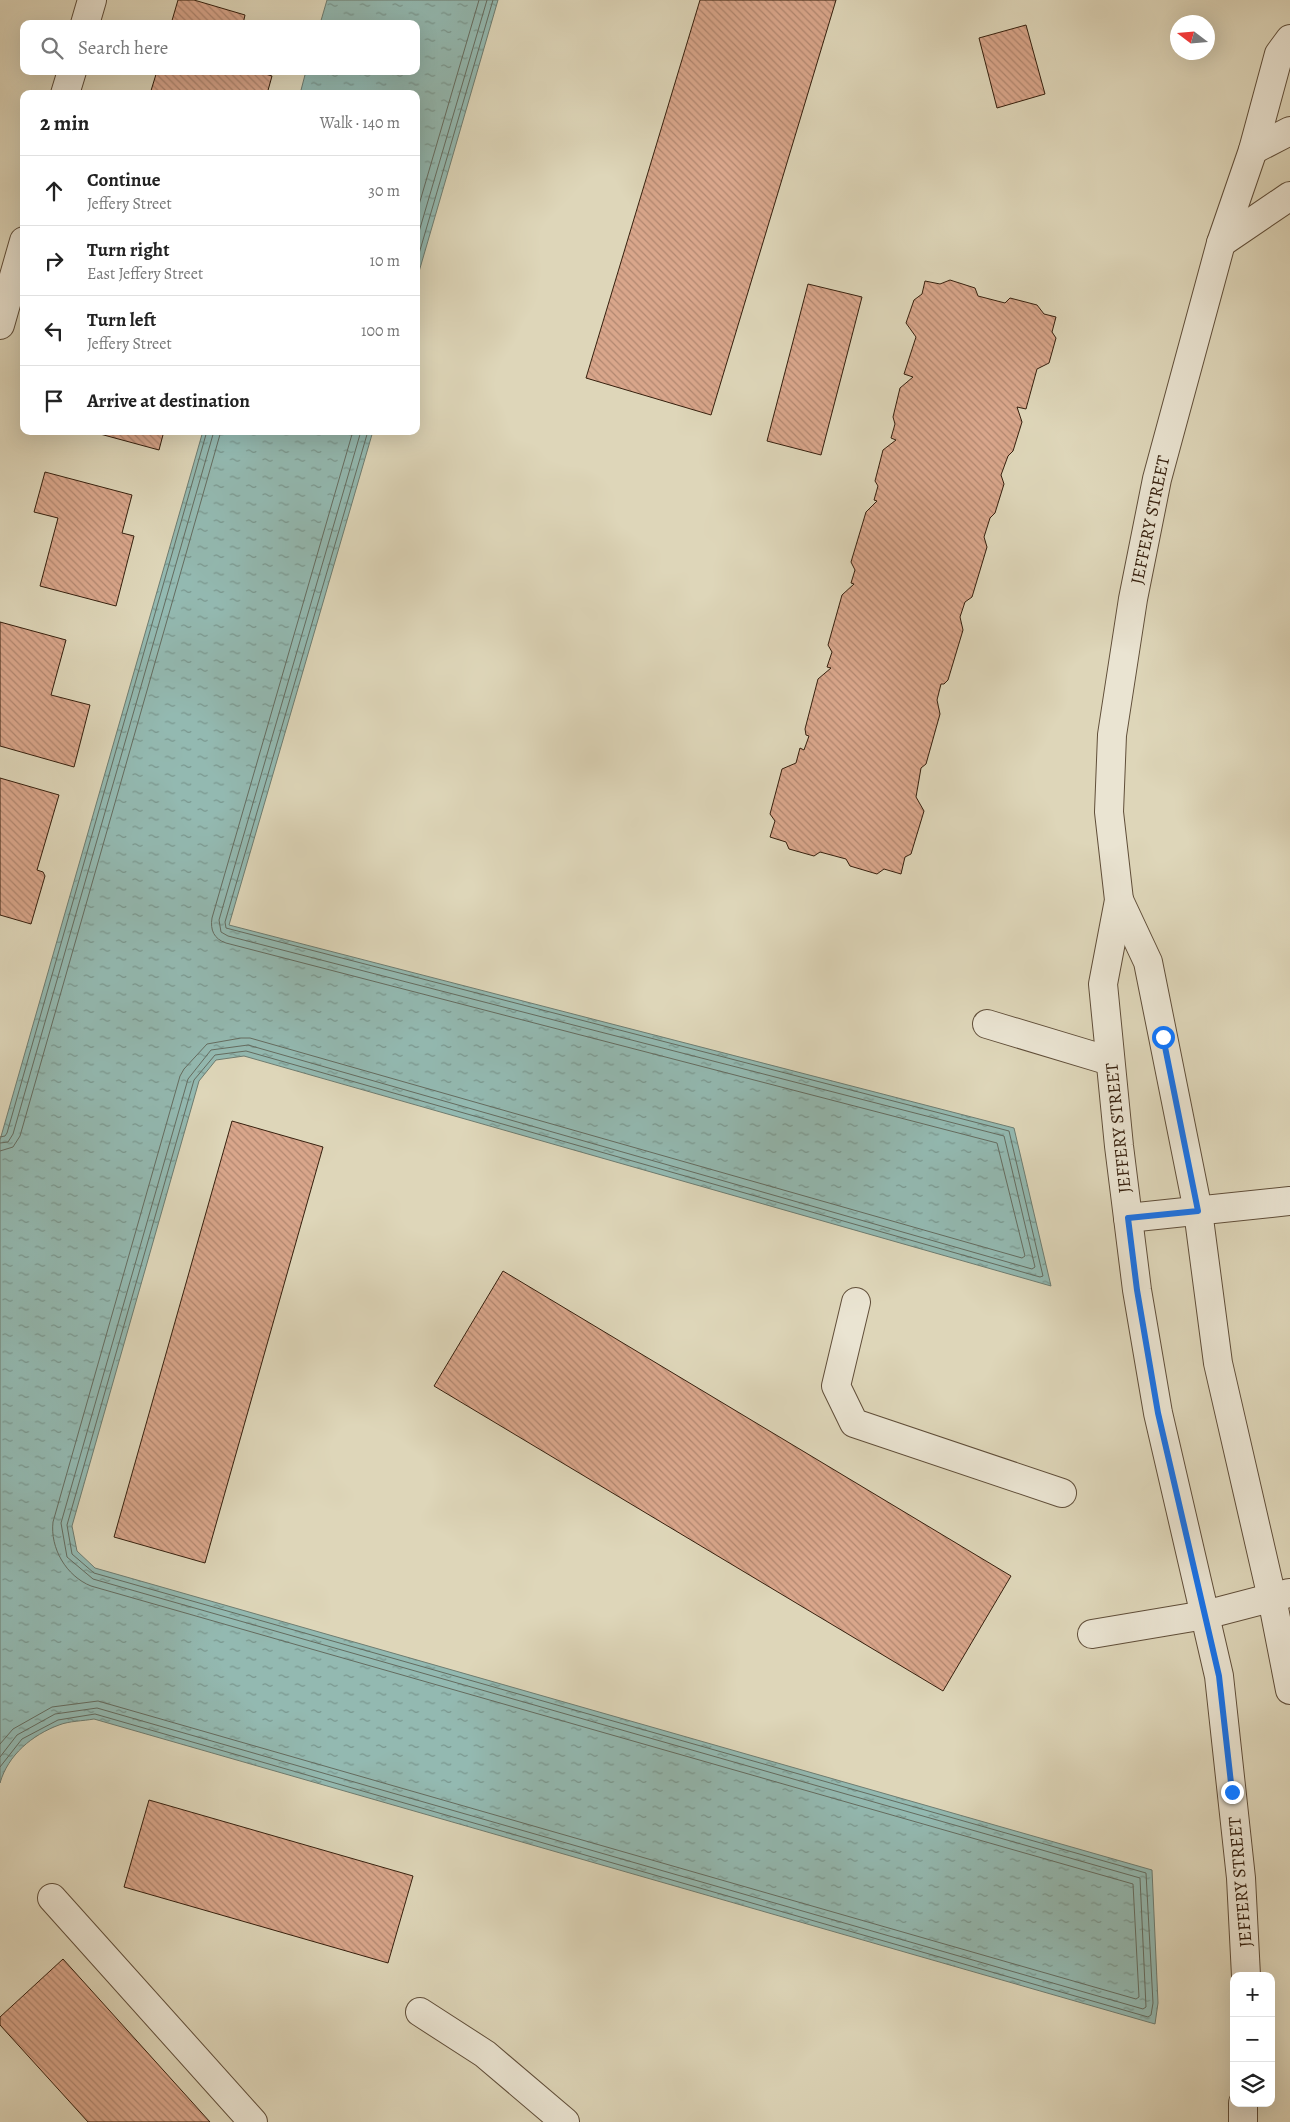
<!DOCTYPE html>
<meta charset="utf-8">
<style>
:root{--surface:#fff;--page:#f6f6f6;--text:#222;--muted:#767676;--line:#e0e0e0}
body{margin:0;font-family:Alegreya,serif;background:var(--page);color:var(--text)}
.controls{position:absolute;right:15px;bottom:15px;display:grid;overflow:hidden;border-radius:10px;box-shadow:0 5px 20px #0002}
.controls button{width:45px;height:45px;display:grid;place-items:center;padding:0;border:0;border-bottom:1px solid var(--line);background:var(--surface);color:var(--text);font:25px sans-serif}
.compass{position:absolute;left:1170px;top:15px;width:45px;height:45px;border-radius:50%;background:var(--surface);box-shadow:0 5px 20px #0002;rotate:286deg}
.stop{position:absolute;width:15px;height:15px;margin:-11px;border:4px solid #1a73e8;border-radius:50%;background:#fff}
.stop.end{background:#1a73e8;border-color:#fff;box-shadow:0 1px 5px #0008}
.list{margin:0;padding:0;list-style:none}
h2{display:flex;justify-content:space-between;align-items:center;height:65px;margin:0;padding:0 20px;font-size:21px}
h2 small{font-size:16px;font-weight:400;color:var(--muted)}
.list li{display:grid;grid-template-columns:32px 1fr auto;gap:15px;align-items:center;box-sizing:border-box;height:70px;padding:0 20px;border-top:1px solid var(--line)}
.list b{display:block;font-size:19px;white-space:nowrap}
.list p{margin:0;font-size:16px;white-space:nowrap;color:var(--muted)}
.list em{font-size:16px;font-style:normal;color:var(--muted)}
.icon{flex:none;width:28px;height:28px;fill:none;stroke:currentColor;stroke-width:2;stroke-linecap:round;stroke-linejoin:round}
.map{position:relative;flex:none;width:1290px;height:2122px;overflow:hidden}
.search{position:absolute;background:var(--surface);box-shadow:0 5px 20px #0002;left:20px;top:20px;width:400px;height:55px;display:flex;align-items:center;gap:12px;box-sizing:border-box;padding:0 18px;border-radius:10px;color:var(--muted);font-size:19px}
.panel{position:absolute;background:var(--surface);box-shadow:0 5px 20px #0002;left:20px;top:90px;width:400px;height:345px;border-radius:10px}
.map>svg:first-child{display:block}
</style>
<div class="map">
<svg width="1290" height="2122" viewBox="0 0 1290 2122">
<defs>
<pattern id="water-ripples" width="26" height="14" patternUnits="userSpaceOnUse" patternTransform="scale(1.25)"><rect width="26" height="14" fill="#93b9b1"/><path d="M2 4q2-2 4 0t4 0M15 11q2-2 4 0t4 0" fill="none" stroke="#79968e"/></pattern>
<pattern id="building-back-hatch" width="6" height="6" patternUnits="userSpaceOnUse" patternTransform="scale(1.25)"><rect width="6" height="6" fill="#d9a68b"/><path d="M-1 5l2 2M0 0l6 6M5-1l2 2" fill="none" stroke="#b18770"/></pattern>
</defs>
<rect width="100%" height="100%" fill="#ded6b9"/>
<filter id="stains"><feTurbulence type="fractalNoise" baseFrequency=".004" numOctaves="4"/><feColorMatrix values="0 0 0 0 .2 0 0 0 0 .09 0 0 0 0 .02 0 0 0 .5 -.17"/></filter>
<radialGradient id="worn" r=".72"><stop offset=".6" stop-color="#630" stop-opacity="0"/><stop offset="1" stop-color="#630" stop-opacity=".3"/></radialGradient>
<g fill="url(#water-ripples)" stroke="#6e7c70">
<polygon points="327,0 498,0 416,282 416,94 300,94 306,71 416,71 416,24 320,24"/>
<path d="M203 431H373L229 925 1014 1128 1051 1286 244 1056 216 1060 199 1081 72 1526 77 1551 95 1568 1152 1870 1158 2003 1155 2024 94 1719C83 1721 69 1721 59 1725 32 1735 8 1755 0 1783V1140Z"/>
</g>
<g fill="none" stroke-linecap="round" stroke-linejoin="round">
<g stroke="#646c60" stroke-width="1">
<polyline points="416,215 479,0"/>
<polyline points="416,242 487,0"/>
<polyline points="416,264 493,0"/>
<polyline points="0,1137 5,1136 7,1133 207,431"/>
<polyline points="0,1143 8,1142 13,1134 214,431"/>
<polyline points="0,1151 13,1147 20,1136 221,431"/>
<path d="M0 1744 13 1729 52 1707 98 1701 1136 1999 1139 1997 1133 1884 91 1586C66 1576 50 1548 53 1522L180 1076 184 1069 207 1044 241 1038H250L1022 1258 1025 1256 997 1143 226 943C214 939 210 930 212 918L353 431"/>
<polyline points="0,1757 17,1735 55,1714 97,1708 1143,2009 1146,2007 1140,1878 93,1579 67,1557 61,1523 188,1079 211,1050 248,1045 1032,1269 1035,1267 1004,1136 228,936 221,932 219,920 361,431"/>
<polyline points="0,1767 22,1739 58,1720 95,1714 1148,2017 1151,2015 1153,2003 1146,1873 94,1573 72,1554 67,1525 194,1080 215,1055 246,1051 1040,1277 1043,1276 1009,1131 226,928 225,922 368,431"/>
</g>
</g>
<g fill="url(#building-back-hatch)" stroke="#36200e">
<polygon points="178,0 194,0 245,15 243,24 171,24"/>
<polygon points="700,0 836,0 711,415 586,378"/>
<polygon points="1026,25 1045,94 997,108 979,38"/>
<polygon points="157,71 255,71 272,76 267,94 150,94"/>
<polygon points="950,280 975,288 978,296 1005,303 1010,298 1037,305 1044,314 1056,317 1052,332 1056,338 1049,363 1037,369 1026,409 1017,407 1022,422 1013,451 1008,456 1001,475 1004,484 995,513 990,518 984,537 987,547 972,597 965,602 960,617 963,630 948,680 944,684 941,684 937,700 940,714 926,764 921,768 916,797 924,811 911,854 905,857 901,874 884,869 877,874 850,866 846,859 820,852 814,856 789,849 786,842 770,837 775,821 770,814 782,769 796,763 800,748 804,750 809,736 806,735 805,729 818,679 831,668 827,667 832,652 828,645 842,595 854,584 851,583 855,570 851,562 866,512 877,501 874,500 878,486 875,481 883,450 896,440 891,438 895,424 893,417 900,388 913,377 904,374 916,337 906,323 914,300 922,294 925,281 940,284"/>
<polygon points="808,284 862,297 821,455 767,441"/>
<polygon points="89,431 164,431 159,450"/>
<polygon points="45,472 132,495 122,533 134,536 116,606 40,586 58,518 34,512"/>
<polygon points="0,622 66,640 51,695 90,705 74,767 0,746"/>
<polygon points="0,778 59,795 37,870 43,872 45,876 31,924 0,915"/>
<polygon points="232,1121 323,1147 205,1563 114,1537"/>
<polygon points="503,1271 1011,1576 943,1691 434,1386"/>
<polygon points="149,1800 413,1876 388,1963 124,1887"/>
<polygon points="63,1959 210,2122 88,2122 0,2025 0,2017"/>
</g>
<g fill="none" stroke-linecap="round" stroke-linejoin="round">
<defs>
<g id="minor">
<polyline points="85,24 92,0"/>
<polyline points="65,94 72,71"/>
<polyline points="1253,150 1290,131"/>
<polyline points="1221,243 1290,196"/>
<polyline points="0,325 24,241"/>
<polyline points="1119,900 1148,962 1198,1211 1218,1363 1272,1598 1290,1690"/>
<polyline points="987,1024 1110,1061"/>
<polyline points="1128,1218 1290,1201"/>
<polyline points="856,1302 836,1386 854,1423 1062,1493"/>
<polyline points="1092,1634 1205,1615 1289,1593"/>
<polyline points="52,1898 253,2122"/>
<polyline points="1246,1976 1241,1878 1219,1676 1158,1413 1137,1290 1119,1146 1103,984 1119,900 1109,812 1112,735 1133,599 1157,479 1221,243 1253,150 1279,54 1290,39"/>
<polyline points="420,2012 485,2054 565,2122"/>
<polyline points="1243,2122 1243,2103"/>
</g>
</defs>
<use href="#minor" stroke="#604e39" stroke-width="30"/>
<use href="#minor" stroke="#eae4d2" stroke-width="28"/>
</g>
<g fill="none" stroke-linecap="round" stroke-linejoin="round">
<polyline stroke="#1a73e8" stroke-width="6" points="1163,1037 1198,1211 1128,1218 1137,1290 1158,1413 1219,1676 1232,1792"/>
</g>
<g text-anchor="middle" stroke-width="4" stroke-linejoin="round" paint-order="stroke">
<g font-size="18" fill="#36200e" stroke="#eae4d2">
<text transform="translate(1150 520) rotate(-78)" y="6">JEFFERY STREET</text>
<text transform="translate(1118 1128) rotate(-96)" y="6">JEFFERY STREET</text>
<text transform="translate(1240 1882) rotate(-95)" y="6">JEFFERY STREET</text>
</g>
</g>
<rect width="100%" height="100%" filter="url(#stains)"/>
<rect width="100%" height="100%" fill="url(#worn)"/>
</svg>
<div class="controls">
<button>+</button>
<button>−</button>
<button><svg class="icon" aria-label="layers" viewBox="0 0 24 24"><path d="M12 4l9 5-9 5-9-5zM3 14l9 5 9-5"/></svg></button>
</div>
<svg class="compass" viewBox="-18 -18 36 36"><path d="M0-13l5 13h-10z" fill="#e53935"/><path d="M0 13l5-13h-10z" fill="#767676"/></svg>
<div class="stop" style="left:1163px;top:1037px"></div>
<div class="stop end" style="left:1232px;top:1792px"></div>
<div class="search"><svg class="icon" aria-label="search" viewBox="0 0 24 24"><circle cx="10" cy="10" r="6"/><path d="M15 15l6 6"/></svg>Search here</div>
<section class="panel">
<h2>2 min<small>Walk · 140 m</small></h2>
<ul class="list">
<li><svg class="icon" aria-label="ahead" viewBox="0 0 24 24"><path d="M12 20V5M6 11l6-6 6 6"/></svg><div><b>Continue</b><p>Jeffery Street</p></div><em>30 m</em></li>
<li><svg class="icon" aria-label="right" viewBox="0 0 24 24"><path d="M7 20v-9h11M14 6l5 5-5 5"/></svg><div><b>Turn right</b><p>East Jeffery Street</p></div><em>10 m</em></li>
<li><svg class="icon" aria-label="left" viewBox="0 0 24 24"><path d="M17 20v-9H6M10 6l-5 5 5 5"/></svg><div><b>Turn left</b><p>Jeffery Street</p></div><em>100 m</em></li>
<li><svg class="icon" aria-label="arrive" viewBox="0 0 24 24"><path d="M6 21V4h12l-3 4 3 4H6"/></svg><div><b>Arrive at destination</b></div></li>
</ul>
</section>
</div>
